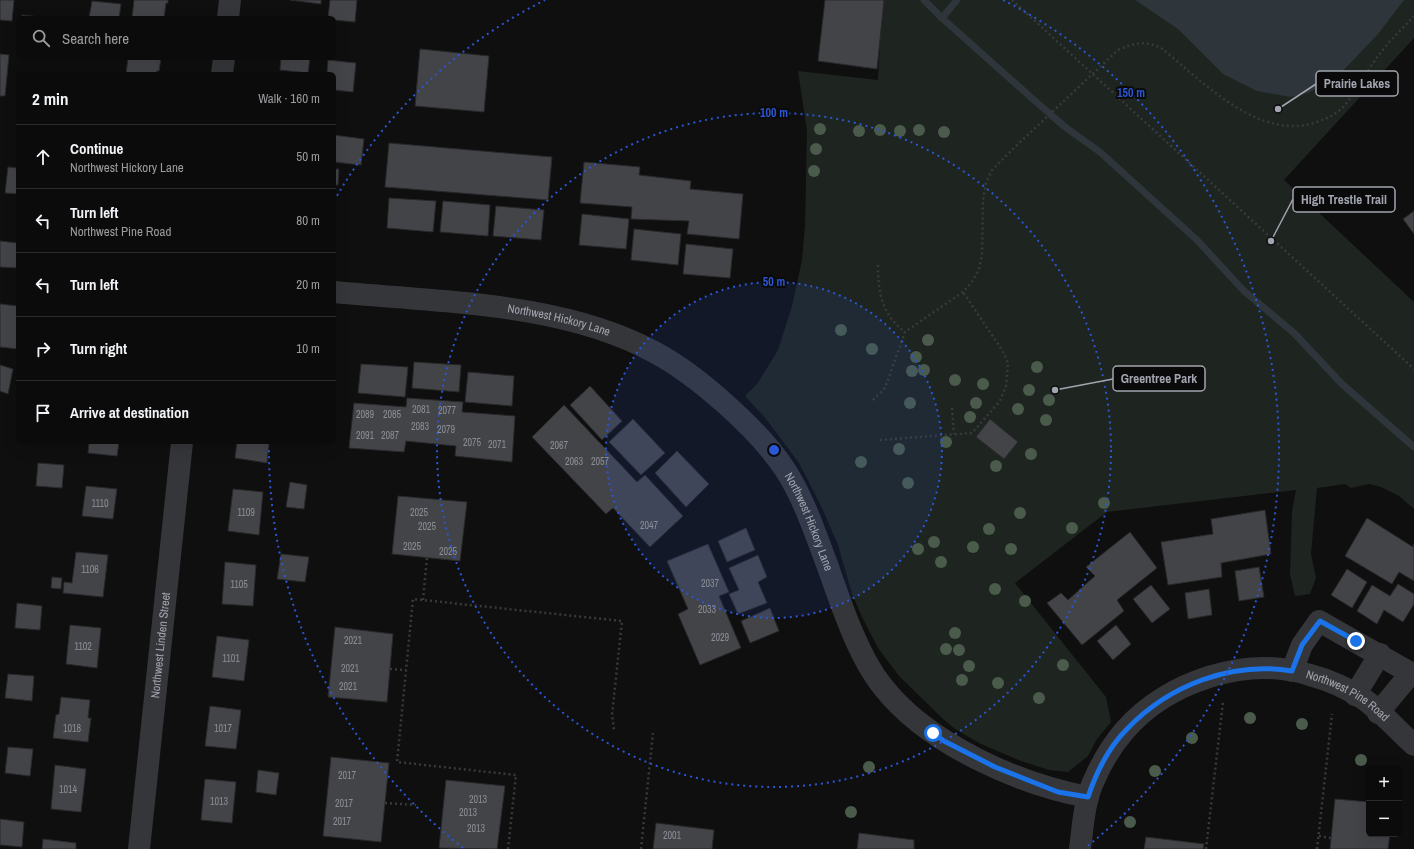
<!DOCTYPE html>
<meta charset="utf-8">
<style>
:root{--surface:#0b0b0c;--page:#19191a;--text:#f1f3f6;--muted:#9a9b9d;--line:#2b2b2d}
body{margin:0;font-family:"Archivo Narrow",sans-serif;background:var(--page);color:var(--text)}
.controls{position:absolute;right:12px;bottom:12px;display:grid;overflow:hidden;border-radius:6px;box-shadow:0 4px 16px #0002}
.controls button{width:36px;height:36px;display:grid;place-items:center;padding:0;border:0;border-bottom:1px solid var(--line);background:var(--surface);color:var(--text);font:20px sans-serif}
.stop{position:absolute;width:12px;height:12px;margin:-9px;border:3px solid #1a73e8;border-radius:50%;background:#fff}
.stop.end{background:#1a73e8;border-color:#fff;box-shadow:0 1px 4px #0008}
.list{margin:0;padding:0;list-style:none}
h2{display:flex;justify-content:space-between;align-items:center;height:52px;margin:0;padding:0 16px;font-size:17px}
h2 small{font-size:13px;font-weight:400;color:var(--muted)}
.list li{display:grid;grid-template-columns:26px 1fr auto;gap:12px;align-items:center;box-sizing:border-box;height:64px;padding:0 16px;border-top:1px solid var(--line)}
.list b{display:block;font-size:15px;white-space:nowrap}
.list p{margin:0;font-size:13px;white-space:nowrap;color:var(--muted)}
.list em{font-size:13px;font-style:normal;color:var(--muted)}
.icon{flex:none;width:22px;height:22px;fill:none;stroke:currentColor;stroke-width:2;stroke-linecap:round;stroke-linejoin:round}
.map{position:relative;flex:none;width:1414px;height:849px;overflow:hidden}
.search{position:absolute;background:var(--surface);box-shadow:0 4px 16px #0002;left:16px;top:16px;width:320px;height:44px;display:flex;align-items:center;gap:10px;box-sizing:border-box;padding:0 14px;border-radius:6px;color:var(--muted);font-size:15px}
.panel{position:absolute;background:var(--surface);box-shadow:0 4px 16px #0002;left:16px;top:72px;width:320px;height:372px;border-radius:6px}
.map>svg:first-child{display:block}
</style>
<div class="map">
<svg width="1414" height="849" viewBox="0 0 1414 849">
<rect width="100%" height="100%" fill="#0f0f10"/>
<polygon fill="#1e241f" points="882,0 1414,0 1414,38 1284,180 1414,302 1414,509 1399,496 1381,487 1369,484 1351,488 1345,484 1317,488 1311,554 1316,578 1310,594 1295,596 1290,574 1292,511 1296,490 1107,512 1015,583 1106,697 1111,722 1097,739 1088,756 1068,772 1049,770 1021,761 981,744 955,729 942,718 899,676 878,648 862,617 852,594 838,545 821,506 799,463 766,419 745,396 757,384 778,350 792,306 802,260 805,226 807,131 798,71 878,80"/>
<polygon fill="#2e353b" points="1135,0 1404,0 1378,34 1337,77 1308,93 1290,97 1257,91 1223,74 1178,29"/>
<g fill="none" stroke-linecap="round" stroke-linejoin="round">
<g stroke="#2e353b" stroke-width="7">
<polyline points="924,0 942,18 1035,101 1065,127 1100,152 1197,240 1244,291 1294,333 1342,384 1414,447"/>
<polyline points="942,18 957,0"/>
</g>
</g>
<g fill="#434448" stroke="#29292c">
<polygon points="0,0 14,0 12,21 0,20"/>
<polygon points="134,0 168,0 168,3 166,3 164,18 132,18"/>
<polygon points="290,0 321,0 321,4"/>
<polygon points="330,0 357,0 355,22 334,20 334,18 328,18"/>
<polygon points="825,0 884,0 877,69 818,61"/>
<polygon points="92,1 121,4 119,18 89,18"/>
<polygon points="22,15 49,18 22,18"/>
<polygon points="420,49 489,56 484,112 415,106"/>
<polygon points="0,54 9,55 5,96 0,96"/>
<polygon points="128,58 161,58 159,71 157,71 156,74 126,74"/>
<polygon points="281,58 310,58 308,73 280,70"/>
<polygon points="328,60 356,63 353,92 334,90 334,74 327,74"/>
<polygon points="334,135 364,139 361,165 334,162"/>
<polygon points="389,143 552,157 548,200 385,187"/>
<polygon points="584,162 640,167 639,175 691,181 690,189 743,194 739,239 687,234 689,221 631,219 632,207 580,203"/>
<polygon points="8,167 18,168 18,194 5,193"/>
<polygon points="334,169 339,169 338,185 334,185"/>
<polygon points="389,198 436,201 433,232 387,228"/>
<polygon points="443,201 490,205 488,236 440,232"/>
<polygon points="496,206 544,210 541,240 493,236"/>
<polygon points="1414,211 1414,234 1403,219"/>
<polygon points="582,214 629,219 626,249 579,245"/>
<polygon points="634,229 681,234 678,265 631,260"/>
<polygon points="0,241 18,243 18,268 0,267"/>
<polygon points="686,244 733,249 730,278 683,274"/>
<polygon points="0,304 18,306 18,349 0,347"/>
<polygon points="414,362 461,365 459,392 412,388"/>
<polygon points="361,364 408,367 405,397 358,393"/>
<polygon points="0,365 13,369 8,394 0,391"/>
<polygon points="468,372 514,376 512,406 465,402"/>
<polygon points="590,386 622,421 602,440 570,405"/>
<polygon points="407,398 463,402 462,412 515,416 512,462 455,456 456,446 406,441 404,452 349,448 354,403 406,407"/>
<polygon points="564,405 637,482 645,475 683,516 650,547 613,508 606,514 532,437"/>
<polygon points="633,419 665,453 641,475 609,442"/>
<polygon points="990,419 1018,442 1004,459 976,437"/>
<polygon points="89,442 119,442 117,456 88,453"/>
<polygon points="237,442 269,442 267,463 235,458"/>
<polygon points="677,451 709,484 686,507 655,473"/>
<polygon points="38,463 64,465 62,488 36,486"/>
<polygon points="290,482 307,485 304,509 286,507"/>
<polygon points="86,486 117,489 113,519 82,516"/>
<polygon points="233,489 263,492 259,535 228,531"/>
<polygon points="398,496 467,502 460,561 392,554"/>
<polygon points="1265,510 1271,554 1221,563 1222,577 1168,585 1161,542 1213,534 1211,519"/>
<polygon points="1367,518 1413,547 1414,544 1414,581 1399,572 1392,584 1345,556"/>
<polygon points="746,528 755,550 727,562 718,541"/>
<polygon points="1130,532 1157,568 1117,600 1124,611 1082,645 1047,603 1061,593 1068,600 1095,576 1086,567"/>
<polygon points="708,544 729,592 719,596 741,648 700,665 678,614 688,609 667,561"/>
<polygon points="76,552 108,555 103,597 63,593 64,582 72,583"/>
<polygon points="281,554 309,557 305,582 277,579"/>
<polygon points="758,555 767,577 758,582 767,603 738,614 729,594 739,590 729,568"/>
<polygon points="225,562 256,565 253,606 222,604"/>
<polygon points="1259,567 1264,597 1239,601 1235,571"/>
<polygon points="1347,569 1367,582 1352,608 1331,595"/>
<polygon points="52,577 62,578 61,589 51,588"/>
<polygon points="1398,584 1414,594 1414,604 1403,622 1384,610 1377,624 1357,611 1372,585 1390,596"/>
<polygon points="1151,585 1170,609 1152,623 1133,599"/>
<polygon points="1209,589 1212,615 1188,619 1185,593"/>
<polygon points="17,603 42,606 40,630 15,628"/>
<polygon points="770,608 779,631 750,643 741,621"/>
<polygon points="70,625 101,628 97,668 66,664"/>
<polygon points="1116,625 1131,644 1113,660 1097,641"/>
<polygon points="335,627 393,634 387,702 328,697"/>
<polygon points="217,636 249,640 244,681 212,677"/>
<polygon points="8,674 34,676 32,701 5,698"/>
<polygon points="61,697 90,700 88,718 91,718 88,742 53,738 56,715 59,714"/>
<polygon points="210,706 241,710 236,749 205,746"/>
<polygon points="8,747 33,749 30,776 5,773"/>
<polygon points="331,757 389,763 381,842 323,836"/>
<polygon points="55,765 86,769 81,812 51,809"/>
<polygon points="258,770 279,773 276,795 256,792"/>
<polygon points="205,779 236,782 232,823 201,820"/>
<polygon points="446,780 505,786 497,849 439,848"/>
<polygon points="1335,799 1369,802 1369,834 1390,834 1388,849 1330,849"/>
<polygon points="0,819 24,822 22,847 0,845"/>
<polygon points="656,823 714,830 712,849 653,849"/>
<polygon points="859,833 914,840 914,849 857,849"/>
<polygon points="1146,837 1204,844 1203,849 1144,849"/>
<polygon points="43,839 76,843 76,849 42,849"/>
</g>
<g fill="none" stroke-linecap="round" stroke-linejoin="round">
<g stroke="#383a3d" stroke-width="2.5" stroke-dasharray="2 3" stroke-linecap="butt">
<polyline points="1012,0 1414,369"/>
<path d="M878 265C878 293 882 315 905 332"/>
<path d="M873 400 885 388 905 332 963 292 972 282 979 269 982 255 983 200 986 183 992 170 1015 147 1118 50C1134 43 1145 40 1161 48 1202 80 1256 140 1314 123 1326 119 1336 115 1345 105 1356 92 1364 76 1374 62 1385 45 1400 31 1414 16"/>
<polyline points="952,408 954,434"/>
<polyline points="880,440 972,433 1000,401 1006,386 1008,363 1002,350 963,292"/>
<polyline points="423,600 427,558"/>
<polyline points="390,669 406,670"/>
<polyline points="385,803 416,805"/>
<polyline points="1319,836 1331,838"/>
<polyline points="508,849 516,775 397,762 413,599 622,621 612,715 614,730"/>
<polyline points="641,849 653,733"/>
<polyline points="1206,849 1223,702"/>
<polyline points="1317,849 1332,714"/>
</g>
<g stroke="#353639" stroke-width="22">
<polyline points="228,18 230,0"/>
<polyline points="222,74 224,58"/>
<path id="s1" d="M334 292C439 302 563 302 656 353 697 375 758 429 784 468 804 498 815 533 828 567 841 604 858 656 883 687 928 744 1018 784 1088 797"/>
<polyline points="1292,671 1302,645 1319,621 1414,675"/>
<polyline points="1355,695 1380,654"/>
<polyline points="1378,713 1411,673"/>
<path id="s2" d="M139 849 182 442"/>
<path id="s3" d="M1080 849C1083 826 1084 800 1095 778 1102 762 1113 744 1125 730 1168 681 1247 655 1310 675 1329 680 1349 689 1365 700 1383 713 1398 731 1414 745"/>
</g>
</g>
<g fill="#4a5b4c">
<circle cx="820" cy="129" r="6"/>
<circle cx="880" cy="130" r="6"/>
<circle cx="919" cy="130" r="6"/>
<circle cx="859" cy="131" r="6"/>
<circle cx="900" cy="131" r="6"/>
<circle cx="944" cy="132" r="6"/>
<circle cx="816" cy="149" r="6"/>
<circle cx="814" cy="171" r="6"/>
<circle cx="841" cy="330" r="6"/>
<circle cx="928" cy="340" r="6"/>
<circle cx="872" cy="349" r="6"/>
<circle cx="916" cy="357" r="6"/>
<circle cx="1037" cy="367" r="6"/>
<circle cx="924" cy="370" r="6"/>
<circle cx="912" cy="371" r="6"/>
<circle cx="955" cy="380" r="6"/>
<circle cx="983" cy="384" r="6"/>
<circle cx="1029" cy="390" r="6"/>
<circle cx="1049" cy="400" r="6"/>
<circle cx="910" cy="403" r="6"/>
<circle cx="976" cy="403" r="6"/>
<circle cx="1018" cy="409" r="6"/>
<circle cx="970" cy="417" r="6"/>
<circle cx="1046" cy="420" r="6"/>
<circle cx="946" cy="442" r="6"/>
<circle cx="899" cy="449" r="6"/>
<circle cx="1031" cy="454" r="6"/>
<circle cx="861" cy="462" r="6"/>
<circle cx="996" cy="466" r="6"/>
<circle cx="908" cy="483" r="6"/>
<circle cx="1104" cy="503" r="6"/>
<circle cx="1020" cy="513" r="6"/>
<circle cx="1072" cy="528" r="6"/>
<circle cx="989" cy="529" r="6"/>
<circle cx="934" cy="542" r="6"/>
<circle cx="973" cy="547" r="6"/>
<circle cx="918" cy="549" r="6"/>
<circle cx="1011" cy="549" r="6"/>
<circle cx="941" cy="562" r="6"/>
<circle cx="995" cy="589" r="6"/>
<circle cx="1025" cy="601" r="6"/>
<circle cx="955" cy="633" r="6"/>
<circle cx="946" cy="649" r="6"/>
<circle cx="959" cy="650" r="6"/>
<circle cx="1063" cy="665" r="6"/>
<circle cx="969" cy="666" r="6"/>
<circle cx="962" cy="680" r="6"/>
<circle cx="998" cy="683" r="6"/>
<circle cx="1039" cy="698" r="6"/>
<circle cx="1250" cy="718" r="6"/>
<circle cx="1302" cy="724" r="6"/>
<circle cx="1192" cy="738" r="6"/>
<circle cx="1361" cy="760" r="6"/>
<circle cx="869" cy="767" r="6"/>
<circle cx="1155" cy="771" r="6"/>
<circle cx="851" cy="812" r="6"/>
<circle cx="1130" cy="822" r="6"/>
</g>
<g fill="none" stroke-linecap="round" stroke-linejoin="round">
<path stroke="#1a73e8" stroke-width="5" d="M933 733 944 741 995 767 1058 792 1088 797C1096 773 1109 747 1127 729 1169 685 1232 661 1292 671L1302 645 1320 621 1356 641"/>
</g>
<circle cx="774" cy="450" r="168" fill="#2a57d4" fill-opacity=".12"/>
<g fill="none" stroke="#2a57d4" stroke-width="2" stroke-dasharray="2 4">
<circle cx="774" cy="450" r="168"/>
<circle cx="774" cy="450" r="337"/>
<path d="M463 848A505 505 0 0 1 269 446M334 201A505 505 0 0 1 545 0M1003 0A505 505 0 0 1 1085 848"/>
</g>
<g text-anchor="middle" stroke-width="4" stroke-linejoin="round" paint-order="stroke">
<g font-size="10" fill="#8a8d95">
<text x="421" y="413">2081</text>
<text x="447" y="414">2077</text>
<text x="365" y="418">2089</text>
<text x="392" y="418">2085</text>
<text x="420" y="430">2083</text>
<text x="446" y="433">2079</text>
<text x="365" y="439">2091</text>
<text x="390" y="439">2087</text>
<text x="472" y="446">2075</text>
<text x="497" y="448">2071</text>
<text x="559" y="449">2067</text>
<text x="574" y="465">2063</text>
<text x="600" y="465">2057</text>
<text x="100" y="507">1110</text>
<text x="246" y="516">1109</text>
<text x="419" y="516">2025</text>
<text x="649" y="529">2047</text>
<text x="427" y="530">2025</text>
<text x="412" y="550">2025</text>
<text x="448" y="555">2025</text>
<text x="90" y="573">1106</text>
<text x="710" y="587">2037</text>
<text x="239" y="588">1105</text>
<text x="707" y="613">2033</text>
<text x="720" y="641">2029</text>
<text x="353" y="644">2021</text>
<text x="83" y="650">1102</text>
<text x="231" y="662">1101</text>
<text x="350" y="672">2021</text>
<text x="348" y="690">2021</text>
<text x="72" y="732">1018</text>
<text x="223" y="732">1017</text>
<text x="347" y="779">2017</text>
<text x="68" y="793">1014</text>
<text x="478" y="803">2013</text>
<text x="219" y="805">1013</text>
<text x="344" y="807">2017</text>
<text x="468" y="816">2013</text>
<text x="342" y="825">2017</text>
<text x="476" y="832">2013</text>
<text x="672" y="839">2001</text>
</g>
<g font-size="12" fill="#a2a5af" stroke="#0a0a0b">
<text dy="4" stroke="none"><textPath href="#s1" startOffset="227">Northwest Hickory Lane</textPath></text>
<text dy="4" stroke="none"><textPath href="#s1" startOffset="563">Northwest Hickory Lane</textPath></text>
<text dy="4" stroke="none"><textPath href="#s2" startOffset="205">Northwest Linden Street</textPath></text>
<text dy="4" stroke="none"><textPath href="#s3" startOffset="376">Northwest Pine Road</textPath></text>
</g>
</g>
<circle cx="774" cy="450" r="6" fill="#2a57d4" stroke="#0a0a0b" stroke-width="2"/>
<g font-size="12" text-anchor="middle" font-weight="bold" fill="#2a57d4" stroke="#0a0a0b" stroke-width="4" stroke-linejoin="round" paint-order="stroke">
<text x="1131" y="97">150 m</text>
<text x="774" y="117">100 m</text>
<text x="774" y="286">50 m</text>
</g>
<path fill="none" stroke="#a2a5af" stroke-width="1.5" d="M1278 109L1316 84M1271 241L1293 199M1055 390L1113 379"/>
<g fill="#a2a5af" stroke="#0a0a0b" stroke-width="1.5">
<circle cx="1278" cy="109" r="4"/>
<circle cx="1271" cy="241" r="4"/>
<circle cx="1055" cy="390" r="4"/>
</g>
<g fill="#0a0a0b" stroke="#a2a5af" stroke-width="1.5">
<rect x="1316" y="71" width="82" height="25" rx="4"/>
<rect x="1293" y="187" width="102" height="25" rx="4"/>
<rect x="1113" y="366" width="92" height="25" rx="4"/>
</g>
<g font-size="13" text-anchor="middle" font-weight="bold" fill="#a2a5af">
<text x="1357" y="88">Prairie Lakes</text>
<text x="1344" y="204">High Trestle Trail</text>
<text x="1159" y="383">Greentree Park</text>
</g>
</svg>
<div class="controls">
<button>+</button>
<button>−</button>
</div>
<div class="stop" style="left:933px;top:733px"></div>
<div class="stop end" style="left:1356px;top:641px"></div>
<div class="search"><svg class="icon" aria-label="search" viewBox="0 0 24 24"><circle cx="10" cy="10" r="6"/><path d="M15 15l6 6"/></svg>Search here</div>
<section class="panel">
<h2>2 min<small>Walk · 160 m</small></h2>
<ul class="list">
<li><svg class="icon" aria-label="ahead" viewBox="0 0 24 24"><path d="M12 20V5M6 11l6-6 6 6"/></svg><div><b>Continue</b><p>Northwest Hickory Lane</p></div><em>50 m</em></li>
<li><svg class="icon" aria-label="left" viewBox="0 0 24 24"><path d="M17 20v-9H6M10 6l-5 5 5 5"/></svg><div><b>Turn left</b><p>Northwest Pine Road</p></div><em>80 m</em></li>
<li><svg class="icon" aria-label="left" viewBox="0 0 24 24"><path d="M17 20v-9H6M10 6l-5 5 5 5"/></svg><div><b>Turn left</b></div><em>20 m</em></li>
<li><svg class="icon" aria-label="right" viewBox="0 0 24 24"><path d="M7 20v-9h11M14 6l5 5-5 5"/></svg><div><b>Turn right</b></div><em>10 m</em></li>
<li><svg class="icon" aria-label="arrive" viewBox="0 0 24 24"><path d="M6 21V4h12l-3 4 3 4H6"/></svg><div><b>Arrive at destination</b></div></li>
</ul>
</section>
</div>
